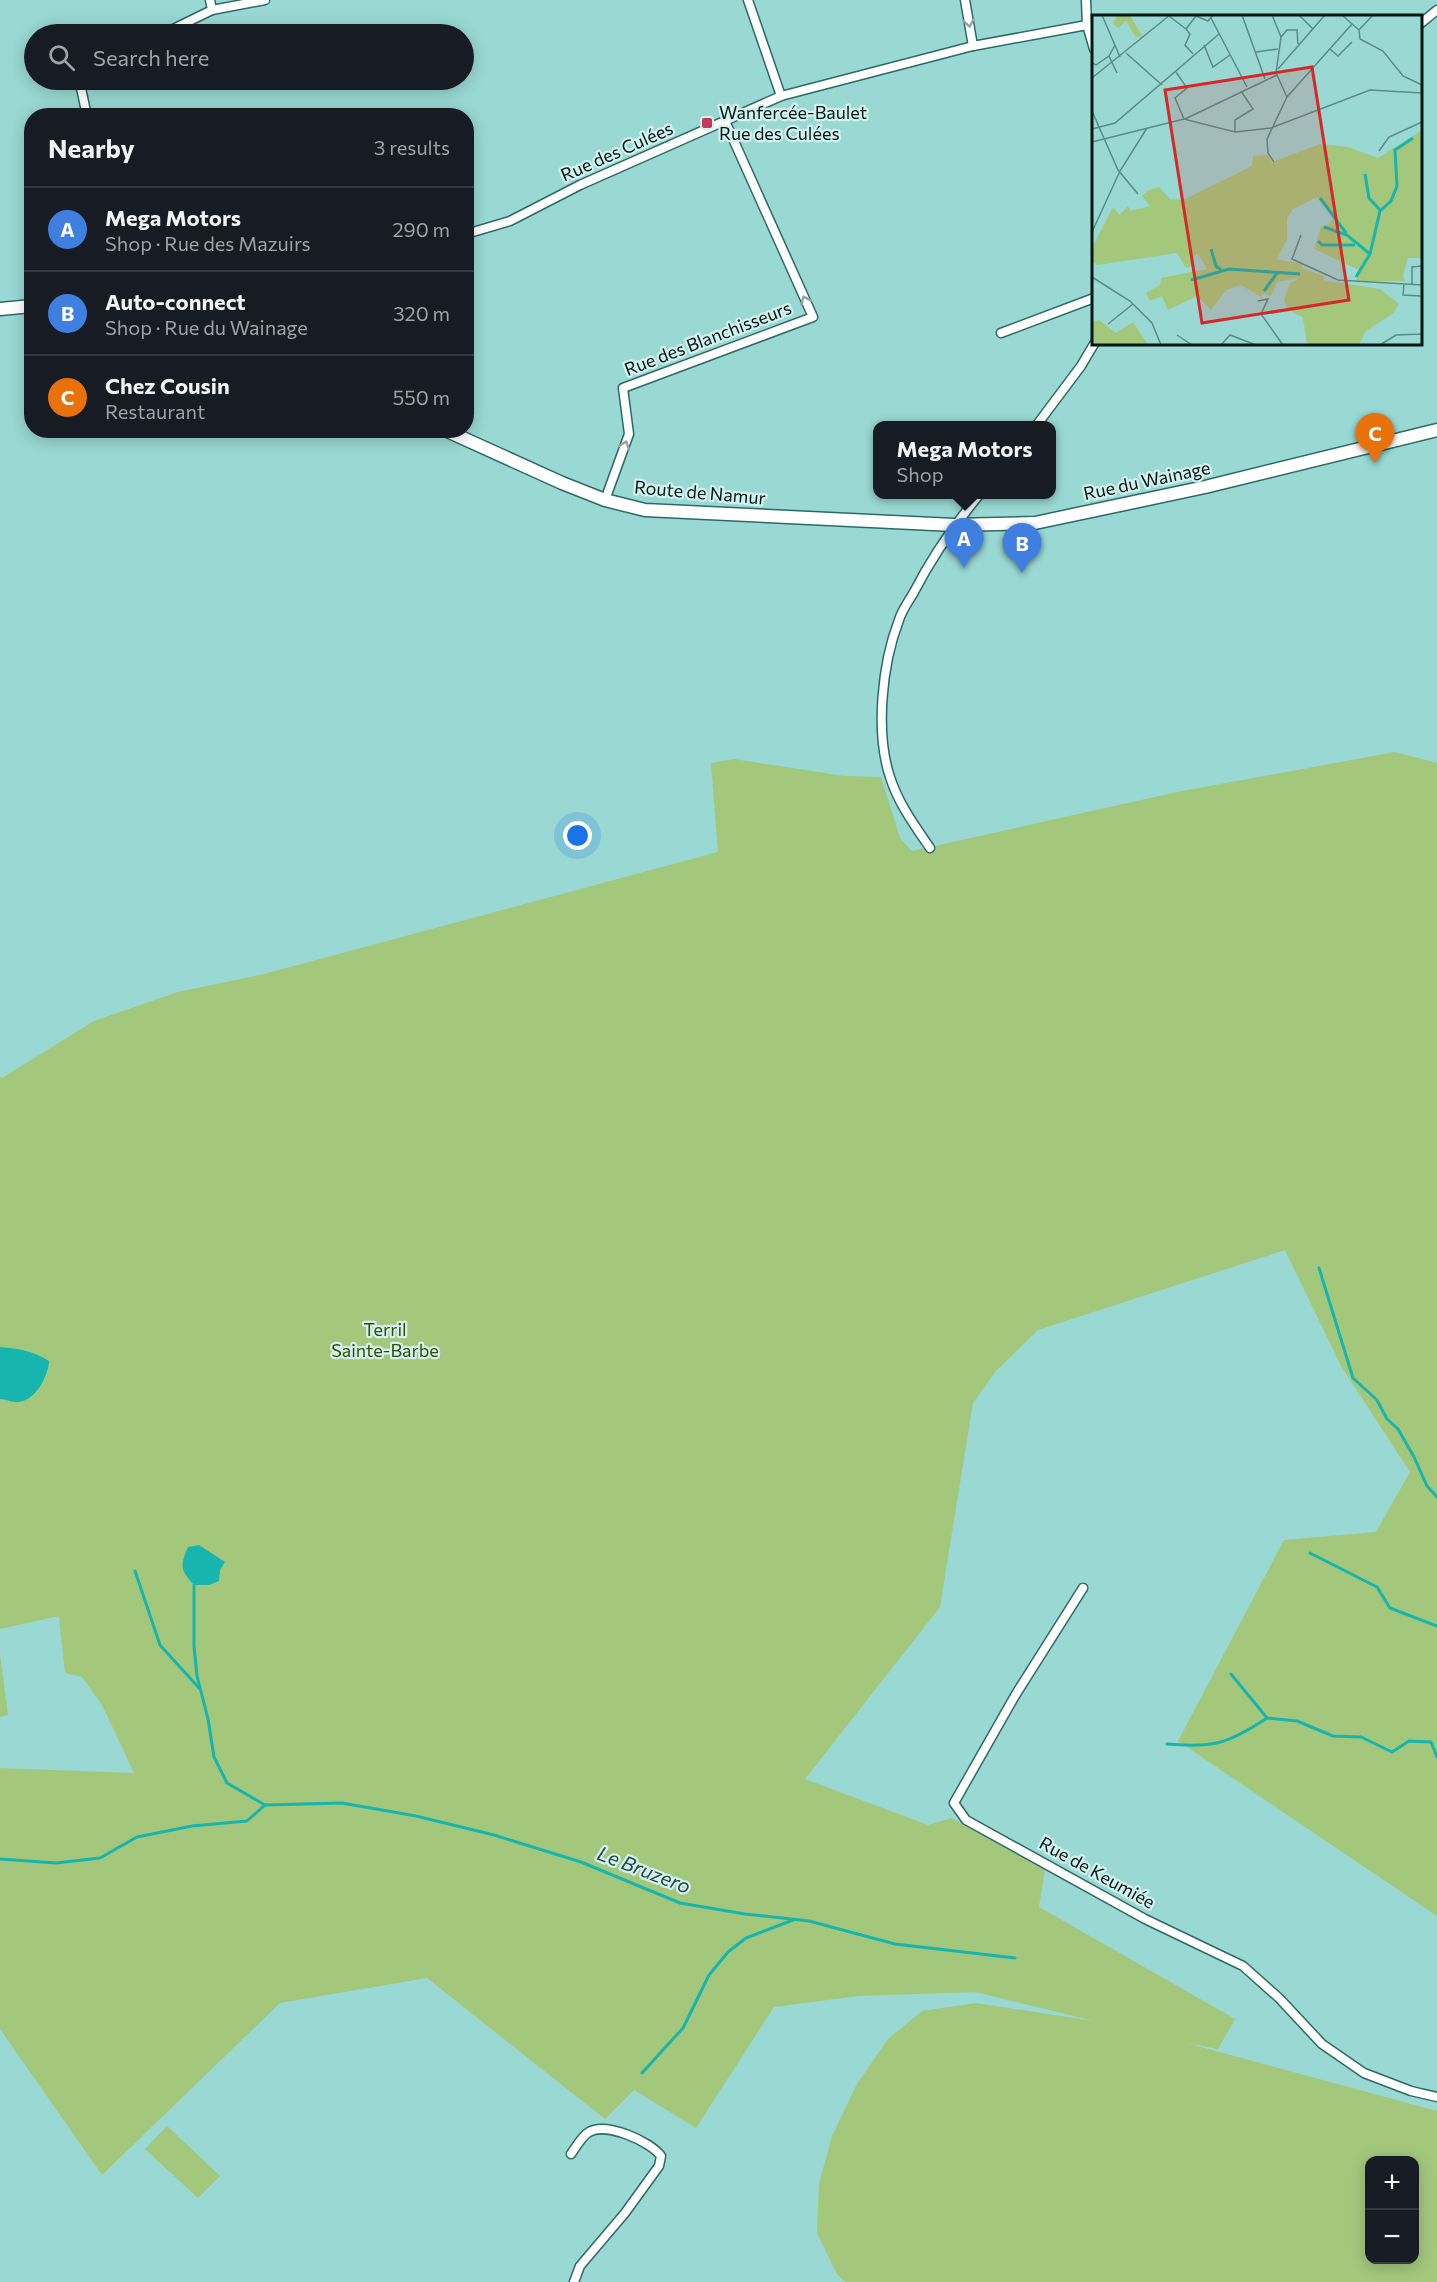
<!DOCTYPE html>
<meta charset="utf-8">
<style>
:root{--surface:#171b24;--page:#20242c;--text:#f1f3f6;--muted:#9ea1a6;--line:#363941;--accent:#0f766e}
body{margin:0;font-family:Commissioner,sans-serif;background:var(--page);color:var(--text)}
.controls{position:absolute;right:18px;bottom:18px;display:grid;overflow:hidden;border-radius:12px;box-shadow:0 3px 15px #0003}
.controls button{width:54px;height:54px;display:grid;place-items:center;padding:0;border:0;border-bottom:2px solid var(--line);background:var(--surface);color:var(--text);font:30px sans-serif}
.you{position:absolute;left:578px;top:836px;width:21px;height:21px;margin:-15px;border:4px solid #fff;border-radius:50%;background:#1a73e8;box-shadow:0 0 0 9px #1a73e833}
.badge{display:grid;place-items:center;width:39px;height:39px;border-radius:50%;background:var(--accent);color:#fff;font-size:20px;font-weight:700}
.pin{position:absolute;translate:-50% -50px;filter:drop-shadow(0 2px 3px #0008)}
.pin::after{content:'';position:absolute;top:32px;width:21px;height:18px;background:inherit;clip-path:polygon(0 0,100% 0,50% 100%)}
.popup{position:absolute;left:873px;top:421px;width:183px;height:78px;box-sizing:border-box;display:grid;place-content:center;border-radius:12px;background:var(--surface);filter:drop-shadow(0 2px 4px #0005);font-size:20px;white-space:nowrap;color:var(--muted)}
.popup b{font-size:22px;color:var(--text)}
.popup::after{content:'';position:absolute;left:50%;top:100%;margin-left:-12px;border:12px solid transparent;border-top-color:var(--surface)}
.list{margin:0;padding:0;list-style:none}
h2{display:flex;justify-content:space-between;align-items:center;height:78px;margin:0;padding:0 24px;font-size:26px}
h2 small{font-size:20px;font-weight:400;color:var(--muted)}
.list li{display:grid;grid-template-columns:39px 1fr auto;gap:18px;align-items:center;box-sizing:border-box;height:84px;padding:0 24px;border-top:2px solid var(--line)}
.list b{display:block;font-size:22px;white-space:nowrap}
.list p{margin:0;font-size:20px;white-space:nowrap;color:var(--muted)}
.list em{font-size:20px;font-style:normal;color:var(--muted)}
.icon{flex:none;width:33px;height:33px;fill:none;stroke:currentColor;stroke-width:2;stroke-linecap:round;stroke-linejoin:round}
.map{position:relative;flex:none;width:1437px;height:2282px;overflow:hidden}
.search{position:absolute;background:var(--surface);box-shadow:0 3px 15px #0003;left:24px;top:24px;width:450px;height:66px;display:flex;align-items:center;gap:15px;box-sizing:border-box;padding:0 21px;border-radius:33px;color:var(--muted);font-size:22px}
.panel{position:absolute;background:var(--surface);box-shadow:0 3px 15px #0003;left:24px;top:108px;width:450px;height:330px;border-radius:24px}
.map>svg:first-child{display:block}
</style>
<div class="map">
<svg width="1437" height="2282" viewBox="0 0 1437 2282">
<rect width="100%" height="100%" fill="#99d8d3"/>
<g fill="#a3c87c" fill-rule="evenodd">
<path d="M1395 752 1437 763V1916L1178 1741 1284 1540 1376 1532 1410 1472 1341 1366 1285 1250 1038 1330 996 1371 973 1403 940 1607 805 1779 928 1825 951 1818 1045 1870 1039 1907 1235 2019 1218 2049 1186 2043 1437 2111V2282H845L837 2274 817 2233 819 2184 832 2136 857 2084 888 2039 922 2011 976 2003 1094 2021 975 1992 858 1996 774 2007 696 2128 634 2090 605 2119 427 1978 280 2003 102 2175 0 2029V1768L134 1773 102 1705 82 1677 65 1673 59 1616 0 1629V1399L19 1402C35 1390 49 1382 49 1361 35 1351 17 1348 0 1347V1077L2 1078 94 1021 178 992 264 974 718 852 711 763 734 759 844 776 881 777 900 838 912 851 1177 792ZM1370 2160H1414V2260H1370Z"/>
<polygon points="0,1654 8,1715 0,1717"/>
<polygon points="167,2126 220,2176 198,2198 145,2149"/>
</g>
<g fill="#17b5ae">
<path d="M0 1347C17 1348 34 1351 49 1361 49 1375 36 1400 19 1402 14 1403 5 1399 0 1399Z"/>
<path d="M199 1545 225 1562 220 1570 219 1581 209 1585H194C180 1570 180 1565 188 1547Z"/>
</g>
<g fill="none" stroke-linecap="round" stroke-linejoin="round">
<g stroke="#17b5ae" stroke-width="3">
<polyline points="1319,1268 1353,1378 1377,1400 1387,1419 1398,1429 1414,1457 1427,1486 1437,1497"/>
<polyline points="1310,1553 1377,1587 1390,1608 1437,1626"/>
<polyline points="135,1571 160,1645 199,1688"/>
<polyline points="194,1585 194,1646 197,1676 208,1719 214,1757 227,1783 265,1805"/>
<polyline points="1231,1674 1267,1718 1297,1721 1333,1736 1361,1737 1392,1752 1409,1741 1431,1742 1437,1757"/>
<path d="M1167 1744C1213 1748 1228 1744 1267 1718"/>
<polyline points="265,1805 342,1803 416,1816 494,1835 581,1862 680,1903 745,1914 809,1921 895,1944 1015,1958"/>
<polyline points="0,1859 56,1863 100,1858 137,1837 192,1826 247,1821 265,1805"/>
<polyline points="642,2073 683,2028 709,1975 728,1952 746,1938 793,1920"/>
</g>
<defs>
<g id="minor">
<polyline points="748,0 781,96"/>
<polyline points="965,0 973,46"/>
<polyline points="1086,0 1087,25 1094,49"/>
<polyline points="212,10 265,0"/>
<polyline points="1420,24 1437,10"/>
<polyline points="163,34 212,10 210,0"/>
<polyline points="86,80 81,88 87,116"/>
<polyline points="466,234 510,221 580,185 781,96 973,46 1087,25"/>
<polyline points="1001,333 1094,298"/>
<polyline points="1036,426 1081,366 1094,344"/>
<polyline points="605,500 629,434 623,388 813,317 725,121"/>
<path d="M930 848C915 826 898 803 890 777 875 732 882 664 899 620 902 610 909 601 914 592 932 557 954 525 980 494"/>
<polyline points="1083,1588 1016,1694 954,1803 966,1820 1145,1919 1243,1966 1279,1998 1322,2044 1364,2073 1411,2091 1437,2097"/>
<path d="M571 2154C576 2147 582 2136 589 2132 606 2122 650 2141 661 2156L659 2166 625 2213 580 2266 574 2282"/>
</g>
<g id="secondary">
<polyline points="0,309 32,306"/>
<polyline points="445,430 562,483 605,500 645,510 954,525 1035,523 1205,487 1437,430"/>
</g>
</defs>
<use href="#minor" stroke="#2c6a67" stroke-width="11"/>
<use href="#secondary" stroke="#2c6a67" stroke-width="15"/>
<use href="#minor" stroke="#fff" stroke-width="8"/>
<use href="#secondary" stroke="#fff" stroke-width="12"/>
</g>
<defs><path id="oneway-chevron" d="M-2-3.5L2.5 0L-2 3.5" fill="none" stroke-width="1.6" stroke-linecap="round" stroke-linejoin="round" transform="scale(1.5)"/></defs>
<g stroke="#99a2a2">
<use href="#oneway-chevron" transform="translate(969 23) rotate(80)"/>
<use href="#oneway-chevron" transform="translate(805 300) rotate(-114)"/>
<use href="#oneway-chevron" transform="translate(625 445) rotate(-70)"/>
</g>
<rect fill="#c6375d" stroke="#d3f2ef" stroke-width="2" x="701" y="117" width="12" height="12" rx="3"/>
<g text-anchor="middle" stroke-width="4.5" stroke-linejoin="round" paint-order="stroke">
<g font-size="18" fill="#001716" stroke="#d3f2ef" text-anchor="start">
<text x="719" y="119">Wanfercée-Baulet<tspan x="719" dy="21">Rue des Culées</tspan></text>
</g>
<g font-size="18" fill="#001716" stroke="#d3f2ef">
<text transform="translate(617 152) rotate(-24)" y="6">Rue des Culées</text>
<text transform="translate(708 339) rotate(-21)" y="6">Rue des Blanchisseurs</text>
<text transform="translate(1147 481) rotate(-12)" y="6">Rue du Wainage</text>
<text transform="translate(700 493) rotate(5)" y="6">Route de Namur</text>
<text transform="translate(1097 1873) rotate(29)" y="6">Rue de Keumiée</text>
</g>
<g font-size="18" fill="#314f00" stroke="#d3f2ef">
<text x="385" y="1336">Terril<tspan x="385" dy="21">Sainte-Barbe</tspan></text>
</g>
<g font-size="20" font-style="italic" fill="#2c4947" stroke="#d3f2ef">
<text transform="translate(644 1870) rotate(21)" y="7">Le Bruzero</text>
</g>
</g>
<g transform="translate(1092 15)">
<rect width="330" height="330" fill="#99d8d3"/>
<path d="M26 0H38L51 23 43 21 34 6 26 13 21 8ZM327 117 330 118V243H316L311 261 313 266H264L267 255 222 234 229 212 238 209 241 203 225 182 201 194 195 203V224L185 244 210 249V253L232 261 231 265 288 274 307 289 301 298 273 317 267 330H215L211 303 196 294 192 285 197 269 208 263 185 267 179 281 172 278 169 282 149 270 134 275 119 295 105 281 76 295 70 281 58 286 54 278 68 270 69 263 115 254 106 239 100 242 102 250 94 253 85 238 5 250 0 246V233L21 192 27 200 36 191 39 196 58 191 50 181 57 175 67 172 78 184 91 185 160 151 161 141 176 140 180 147 228 129 256 132 286 143ZM7 305 24 318 41 307 56 330H0V307Z" fill="#a3c87c"/>
<path fill="none" stroke="#17b5ae" stroke-width="3" d="M273 159 277 183 288 195M228 183 254 218M232 212 255 220 278 239M226 226 230 230H263M119 234 124 251 129 255M264 262 278 239 288 196 299 186 305 171 303 135 321 123M99 265 137 254 208 259M172 276 185 258"/>
<path fill="none" stroke="#5c8b87" stroke-width="1.5" d="M10 0 28 42M150 0 173 64M180 0 189 22 184 58 195 82M207 0 221 14M250 0 267 15 268 24 291 36 311 61 330 70M77 1 94 14M119 3 155 72M267 15 281 0M189 22 195 15H205L206 29M112 30 121 52 138 40M238 34 246 41 260 27M164 37 186 34M34 38 70 70M101 39 93 30 98 19 94 14 104 1 116 6 121 0M17 41 25 58M0 48 4 50 17 41 23 30M186 54 233 0M84 57 95 73 83 83 92 104M0 63 78 0M0 96 26 155 46 179M93 104 185 60M0 114 23 108 127 19M143 117V105L161 94 149 76M0 127 92 104 143 117 179 113 278 75 330 78M287 136 297 122 330 107M182 147 176 138 175 124 195 82 260 9M0 217 28 156 55 113M209 220 200 244 246 265 330 270M0 262 38 286 60 308 69 330M312 269 311 280 330 281M320 269V252L330 251M166 286 176 284 169 299 191 330M16 309 41 289M85 320 100 330M129 330 138 320 164 330M288 330 304 320 330 319"/>
<path fill="#d62828" fill-opacity="0.15" stroke="#d62828" stroke-width="3" d="M220 52 257 285 110 308 73 75Z"/>
<rect width="330" height="330" fill="none" stroke="#001716" stroke-width="3"/>
</g>
</svg>
<div class="controls">
<button>+</button>
<button>−</button>
</div>
<div class="you"></div>
<div class="pin badge" style="left:964px;top:568px;background:#3f7fe0">A</div>
<div class="popup"><b>Mega Motors</b>Shop</div>
<div class="pin badge" style="left:1022px;top:573px;background:#3f7fe0">B</div>
<div class="pin badge" style="left:1375px;top:463px;background:#e8710a">C</div>
<div class="search"><svg class="icon" aria-label="search" viewBox="0 0 24 24"><circle cx="10" cy="10" r="6"/><path d="M15 15l6 6"/></svg>Search here</div>
<section class="panel">
<h2>Nearby<small>3 results</small></h2>
<ul class="list">
<li><span class="badge" style="background:#3f7fe0">A</span><div><b>Mega Motors</b><p>Shop · Rue des Mazuirs</p></div><em>290 m</em></li>
<li><span class="badge" style="background:#3f7fe0">B</span><div><b>Auto-connect</b><p>Shop · Rue du Wainage</p></div><em>320 m</em></li>
<li><span class="badge" style="background:#e8710a">C</span><div><b>Chez Cousin</b><p>Restaurant</p></div><em>550 m</em></li>
</ul>
</section>
</div>
